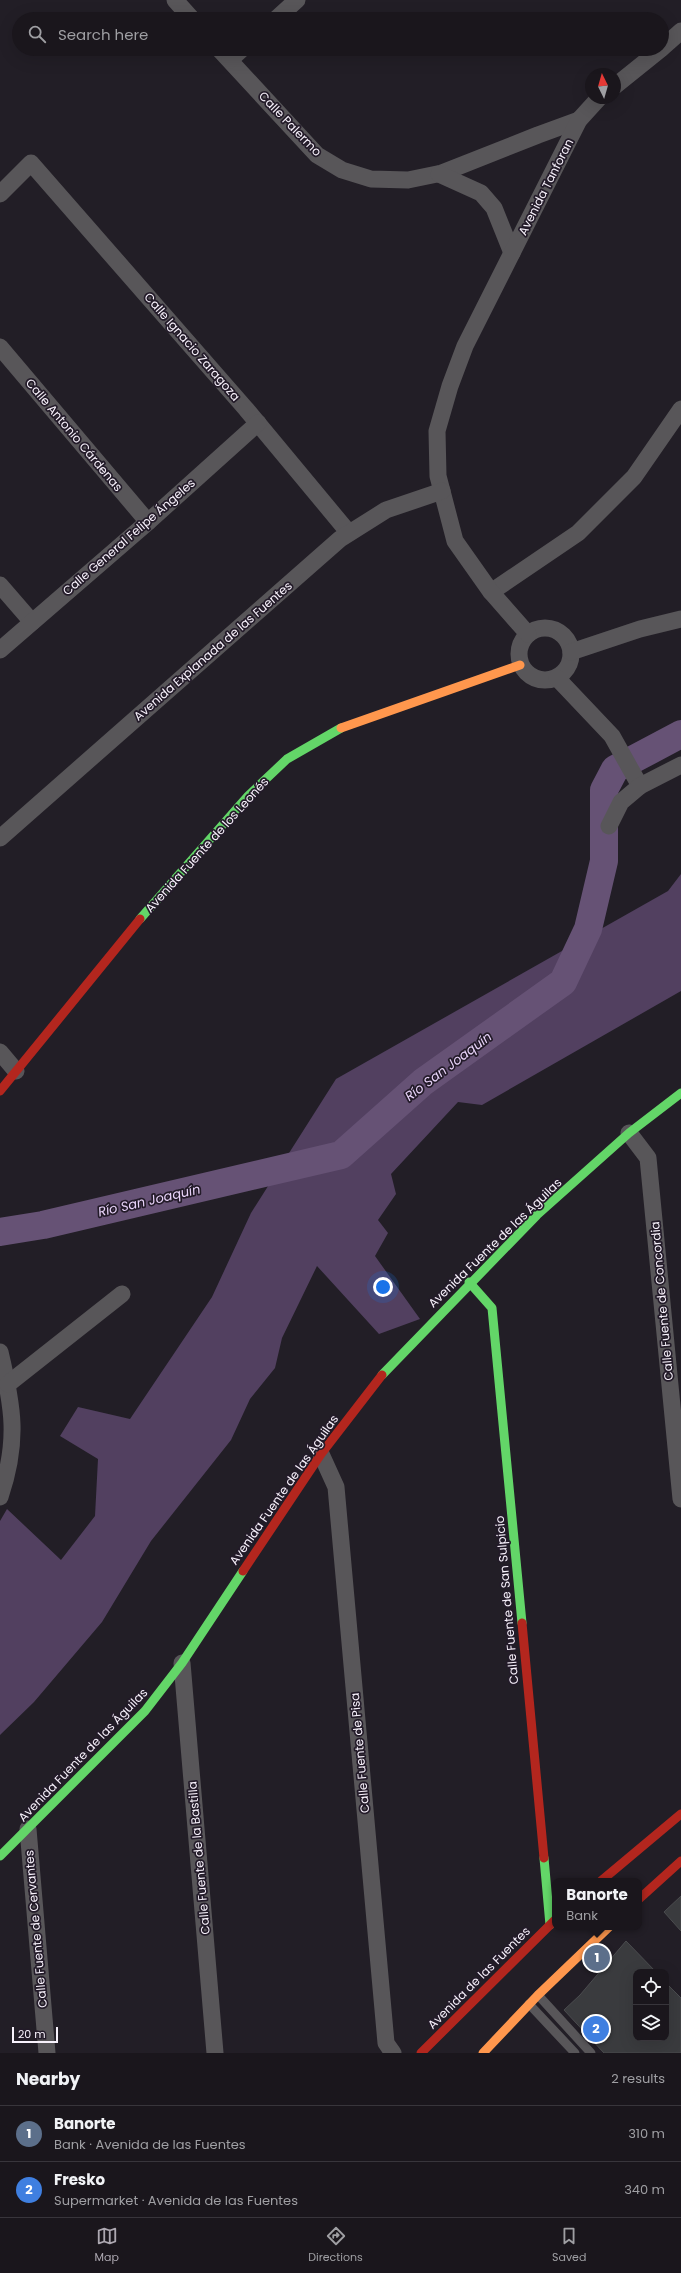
<!DOCTYPE html>
<meta charset="utf-8">
<style>
:root{--surface:#1a161c;--page:#272329;--text:#f1f3f6;--muted:#9f9fa3;--line:#38353b;--accent:#ada8b1}
body{margin:0;font-family:Poppins,sans-serif;background:var(--page);color:var(--text)}
.controls{position:absolute;right:12px;bottom:12px;display:grid;overflow:hidden;border-radius:8px;box-shadow:0 4px 16px #0002}
.controls button{width:36px;height:36px;display:grid;place-items:center;padding:0;border:0;border-bottom:1px solid var(--line);background:var(--surface);color:var(--text);font:20px sans-serif}
.compass{position:absolute;left:585px;top:68px;width:36px;height:36px;border-radius:50%;background:var(--surface);box-shadow:0 4px 16px #0002;rotate:355deg}
.scale{position:absolute;left:12px;bottom:10px;width:46px;box-sizing:border-box;padding-left:4px;border:2px solid #f8f2fc;border-top:0;font-size:11px;line-height:14px;white-space:nowrap;color:#f8f2fc;-webkit-text-stroke:3px #231b29;paint-order:stroke}
.you{position:absolute;left:383px;top:1287px;width:14px;height:14px;margin:-10px;border:3px solid #fff;border-radius:50%;background:#1a73e8;box-shadow:0 0 0 6px #1a73e833}
.badge{display:grid;place-items:center;width:26px;height:26px;border-radius:50%;background:var(--accent);color:#fff;font-size:13px;font-weight:700}
.pin{position:absolute;translate:-50% -50%;border:2px solid #fff;box-shadow:0 1px 4px #0006}
.popup{position:absolute;left:552px;top:1878px;width:90px;height:52px;box-sizing:border-box;display:grid;place-content:center;border-radius:8px;background:var(--surface);filter:drop-shadow(0 1px 3px #0005);font-size:13px;white-space:nowrap;color:var(--muted)}
.popup b{font-size:15px;color:var(--text)}
.popup::after{content:'';position:absolute;left:50%;top:100%;margin-left:-8px;border:8px solid transparent;border-top-color:var(--surface)}
.list{margin:0;padding:0;list-style:none}
h2{display:flex;justify-content:space-between;align-items:center;height:52px;margin:0;padding:0 16px;font-size:17px}
h2 small{font-size:13px;font-weight:400;color:var(--muted)}
.list li{display:grid;grid-template-columns:26px 1fr auto;gap:12px;align-items:center;box-sizing:border-box;height:56px;padding:0 16px;border-top:1px solid var(--line)}
.list b{display:block;font-size:15px;white-space:nowrap}
.list p{margin:0;font-size:13px;white-space:nowrap;color:var(--muted)}
.list em{font-size:13px;font-style:normal;color:var(--muted)}
.icon{flex:none;width:22px;height:22px;fill:none;stroke:currentColor;stroke-width:2;stroke-linecap:round;stroke-linejoin:round}
.map{position:relative;flex:none;width:681px;height:2053px;overflow:hidden}
.search{position:absolute;background:var(--surface);box-shadow:0 4px 16px #0002;left:12px;right:12px;top:12px;height:44px;display:flex;align-items:center;gap:10px;box-sizing:border-box;padding:0 14px;border-radius:22px;color:var(--muted);font-size:15px}
.sheet{height:164px;background:var(--surface)}
nav{display:flex;justify-content:space-around;align-items:center;box-sizing:border-box;height:56px;border-top:1px solid var(--line);background:var(--surface);font-size:11px;color:var(--muted)}
nav a{display:grid;justify-items:center;gap:2px}
nav .on{color:var(--accent)}
.map>svg:first-child{display:block}
</style>
<div class="map">
<svg width="681" height="2053" viewBox="0 0 681 2053">
<rect width="100%" height="100%" fill="#221e26"/>
<polygon fill="#524060" points="681,874 681,991 482,1105 458,1102 391,1174 396,1194 378,1220 388,1233 375,1256 420,1319 379,1334 317,1266 282,1338 275,1368 250,1399 231,1440 151,1541 102,1622 34,1702 0,1735 0,1521 7,1509 61,1560 95,1516 98,1459 60,1436 78,1407 130,1419 212,1297 251,1213 336,1079 668,891"/>
<g fill="none" stroke-linecap="round" stroke-linejoin="round">
<polyline stroke="#665275" stroke-width="28" points="0,1232 43,1225 341,1155 423,1082 563,982 588,929 604,861 604,790 615,769 681,734"/>
</g>
<g fill="#3a3b3e" stroke="#4b4c4f">
<polygon points="681,1896 681,1931 664,1912"/>
<polygon points="626,1941 656,1972 636,1972 636,2038 666,2038 666,1983 681,1998 681,2053 604,2053 564,2010 580,1995"/>
</g>
<g fill="none" stroke-linecap="round" stroke-linejoin="round">
<g stroke="#585659" stroke-width="9">
<polyline points="538,1995 591,2053"/>
<polyline points="529,2004 575,2053"/>
</g>
<g stroke="#585659" stroke-width="17">
<polyline points="175,0 192,19"/>
<polyline points="276,19 297,0"/>
<polyline points="662,48 681,31"/>
<polyline points="219,49 317,155 342,170 371,179 408,180 442,173 538,135 579,120"/>
<polyline points="230,60 242,49"/>
<polyline points="615,86 661,49"/>
<polyline points="439,174 481,193 494,208 512,253"/>
<polyline points="0,194 31,163 246,409 349,533"/>
<polyline points="0,347 148,522"/>
<polyline points="0,585 32,622"/>
<polyline points="491,592 578,533 634,477 681,409"/>
<circle cx="545" cy="654" r="26"/>
<polyline points="528,634 491,592 455,541 438,476 437,431 450,386 465,346 579,120 599,98"/>
<polyline points="0,650 148,522 258,423"/>
<polyline points="571,652 640,629 681,619"/>
<polyline points="557,678 612,736 640,786"/>
<polyline points="609,826 621,802 640,786 681,765"/>
<polyline points="0,838 340,539 386,510 442,491"/>
<polyline points="0,1052 16,1071"/>
<polyline points="629,1133 648,1158 681,1499"/>
<path d="M0 1352C13 1407 19 1441 0 1497"/>
<polyline points="8,1384 122,1294"/>
<polyline points="321,1454 336,1487 386,2043 393,2053"/>
<polyline points="182,1663 215,2053"/>
<polyline points="28,1829 47,2053"/>
</g>
<g stroke="#63d668" stroke-width="9">
<polyline points="140,919 248,796 287,759 341,728"/>
<polyline points="469,1282 492,1308 522,1623"/>
<polyline points="382,1375 537,1215 629,1133 681,1093"/>
<polyline points="0,1856 145,1711 182,1663 243,1571"/>
<polyline points="544,1858 550,1925"/>
</g>
<g stroke="#ff974d" stroke-width="9">
<polyline points="341,728 520,665"/>
<polyline points="483,2053 538,1995 609,1927"/>
</g>
<g stroke="#b3261e" stroke-width="9">
<polyline points="0,1091 140,919"/>
<polyline points="243,1571 321,1454 382,1375"/>
<polyline points="522,1623 544,1858"/>
<polyline points="601,1881 681,1814"/>
<polyline points="639,1899 681,1861"/>
<polyline points="421,2053 555,1920"/>
</g>
</g>
<g text-anchor="middle" stroke-width="3.5" stroke-linejoin="round" paint-order="stroke">
<g font-size="12" fill="#f8f2fc" stroke="#231b29">
<text transform="translate(290 124) rotate(46)" y="4">Calle Palermo</text>
<text transform="translate(546 187) rotate(-63)" y="4">Avenida Tanforan</text>
<text transform="translate(192 347) rotate(49)" y="4">Calle Ignacio Zaragoza</text>
<text transform="translate(74 435) rotate(50)" y="4">Calle Antonio Cárdenas</text>
<text transform="translate(129 537) rotate(-41)" y="4">Calle General Felipe Ángeles</text>
<text transform="translate(213 651) rotate(-41)" y="4">Avenida Explanada de las Fuentes</text>
<text transform="translate(207 845) rotate(-48)" y="4">Avenida Fuente de los Leonés</text>
<text transform="translate(495 1243) rotate(-44)" y="4">Avenida Fuente de las Águilas</text>
<text transform="translate(662 1301) rotate(-95)" y="4">Calle Fuente de Concordia</text>
<text transform="translate(284 1490) rotate(-55)" y="4">Avenida Fuente de las Águilas</text>
<text transform="translate(507 1600) rotate(-95)" y="4">Calle Fuente de San Sulpicio</text>
<text transform="translate(360 1753) rotate(-95)" y="4">Calle Fuente de Pisa</text>
<text transform="translate(83 1755) rotate(-46)" y="4">Avenida Fuente de las Águilas</text>
<text transform="translate(199 1858) rotate(-95)" y="4">Calle Fuente de la Bastilla</text>
<text transform="translate(36 1929) rotate(-95)" y="4">Calle Fuente de Cervantes</text>
<text transform="translate(479 1978) rotate(-45)" y="4">Avenida de las Fuentes</text>
</g>
<g font-size="13" font-style="italic" fill="#e9d4fa" stroke="#231b29">
<text transform="translate(448 1066) rotate(-37)" y="5">Río San Joaquín</text>
<text transform="translate(149 1200) rotate(-13)" y="5">Río San Joaquín</text>
</g>
</g>
</svg>
<div class="controls">
<button><svg class="icon" aria-label="locate" viewBox="0 0 24 24"><circle cx="12" cy="12" r="6"/><path d="M12 2v4M12 18v4M2 12h4M18 12h4"/></svg></button>
<button><svg class="icon" aria-label="layers" viewBox="0 0 24 24"><path d="M12 4l9 5-9 5-9-5zM3 14l9 5 9-5"/></svg></button>
</div>
<svg class="compass" viewBox="-18 -18 36 36"><path d="M0-13l5 13h-10z" fill="#e53935"/><path d="M0 13l5-13h-10z" fill="#9f9fa3"/></svg>
<div class="scale">20 m</div>
<div class="you"></div>
<div class="pin badge" style="left:597px;top:1958px;background:#5c6f8a">1</div>
<div class="popup"><b>Banorte</b>Bank</div>
<div class="pin badge" style="left:596px;top:2029px;background:#3f7fe0">2</div>
<div class="search"><svg class="icon" aria-label="search" viewBox="0 0 24 24"><circle cx="10" cy="10" r="6"/><path d="M15 15l6 6"/></svg>Search here</div>
</div>
<section class="sheet">
<h2>Nearby<small>2 results</small></h2>
<ul class="list">
<li><span class="badge" style="background:#5c6f8a">1</span><div><b>Banorte</b><p>Bank · Avenida de las Fuentes</p></div><em>310 m</em></li>
<li><span class="badge" style="background:#3f7fe0">2</span><div><b>Fresko</b><p>Supermarket · Avenida de las Fuentes</p></div><em>340 m</em></li>
</ul>
</section>
<nav>
<a class="on"><svg class="icon" aria-label="map" viewBox="0 0 24 24"><path d="M3 6l6-2 6 2 6-2v14l-6 2-6-2-6 2zM9 4v14M15 6v14"/></svg>Map</a>
<a><svg class="icon" aria-label="directions" viewBox="0 0 24 24"><path d="M12 3l9 9-9 9-9-9zM9 14v-3h6M13 9l2 2-2 2"/></svg>Directions</a>
<a><svg class="icon" aria-label="saved" viewBox="0 0 24 24"><path d="M7 4h10v16l-5-4-5 4z"/></svg>Saved</a>
</nav>
